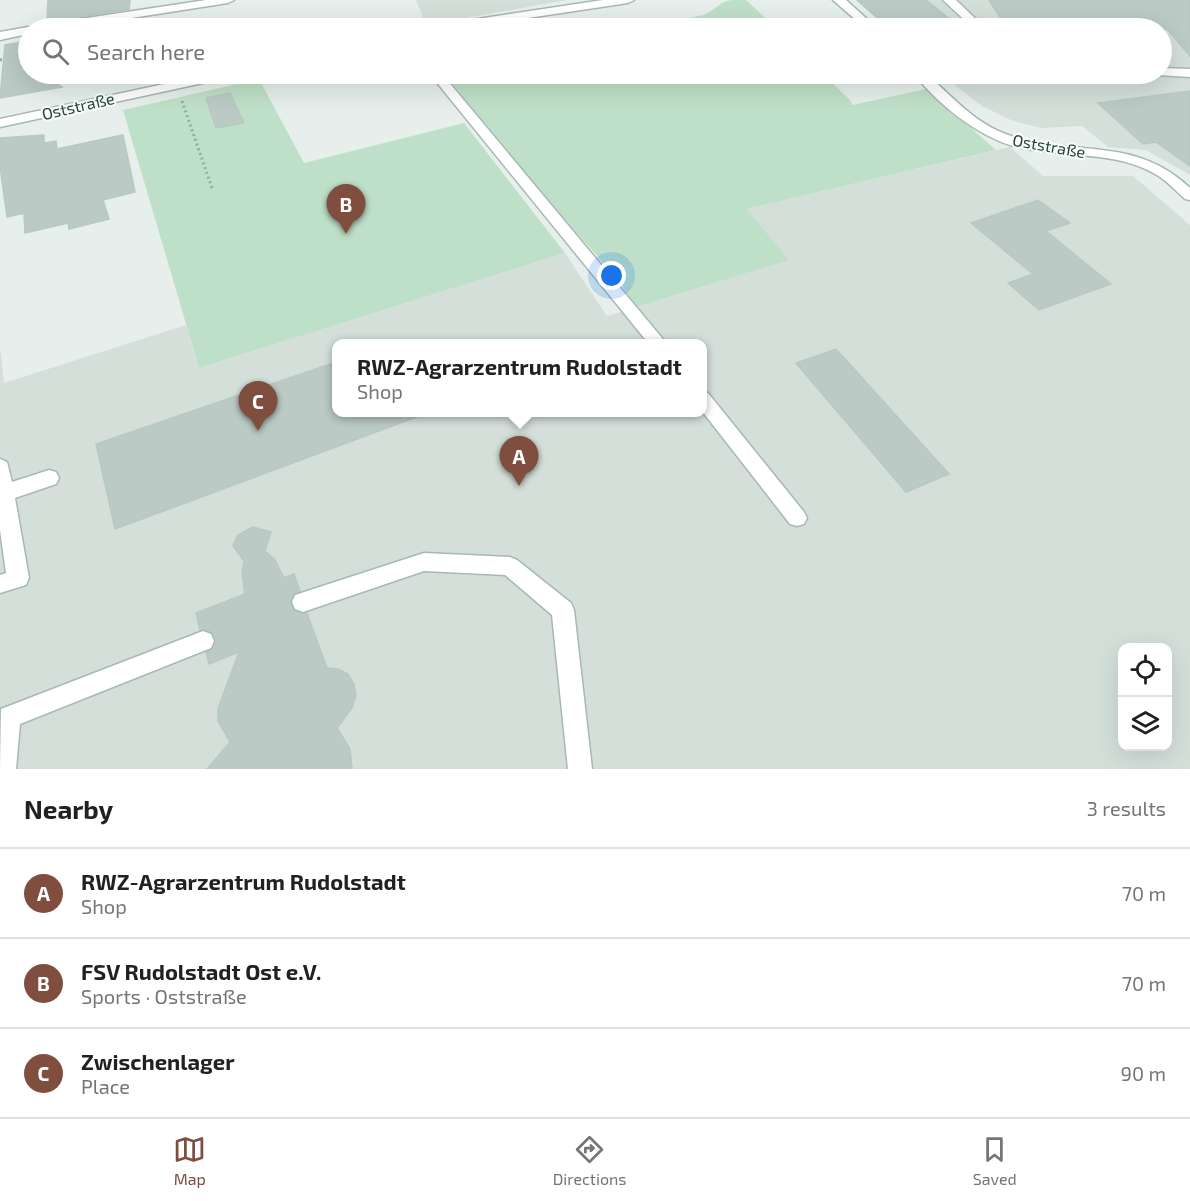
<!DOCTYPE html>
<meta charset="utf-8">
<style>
:root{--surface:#fff;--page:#f6f6f6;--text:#202124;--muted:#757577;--line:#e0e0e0;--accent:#7f4e3f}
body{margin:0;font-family:"Exo 2",sans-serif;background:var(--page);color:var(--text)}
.controls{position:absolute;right:18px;bottom:18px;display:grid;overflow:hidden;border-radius:12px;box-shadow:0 6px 24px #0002}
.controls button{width:54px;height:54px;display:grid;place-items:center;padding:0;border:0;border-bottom:2px solid var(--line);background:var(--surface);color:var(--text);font:30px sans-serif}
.you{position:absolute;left:612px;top:276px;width:21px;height:21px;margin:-15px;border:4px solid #fff;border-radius:50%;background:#1a73e8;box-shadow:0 0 0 9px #1a73e833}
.badge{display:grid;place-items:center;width:39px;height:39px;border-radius:50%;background:var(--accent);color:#fff;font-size:20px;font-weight:700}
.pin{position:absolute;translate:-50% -50px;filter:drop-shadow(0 2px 3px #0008)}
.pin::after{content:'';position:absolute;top:32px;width:21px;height:18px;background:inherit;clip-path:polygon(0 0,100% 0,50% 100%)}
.popup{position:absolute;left:332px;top:339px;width:375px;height:78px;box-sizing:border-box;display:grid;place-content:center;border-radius:12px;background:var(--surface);filter:drop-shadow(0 2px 4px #0005);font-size:20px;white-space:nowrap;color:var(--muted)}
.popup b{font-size:22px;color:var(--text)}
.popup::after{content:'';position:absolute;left:50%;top:100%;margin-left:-12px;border:12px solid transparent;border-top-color:var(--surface)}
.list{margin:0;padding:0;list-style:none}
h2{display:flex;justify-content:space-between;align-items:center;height:78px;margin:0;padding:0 24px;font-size:26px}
h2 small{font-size:20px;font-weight:400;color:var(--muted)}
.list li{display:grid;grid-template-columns:39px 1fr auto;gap:18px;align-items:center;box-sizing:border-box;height:90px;padding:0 24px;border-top:2px solid var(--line)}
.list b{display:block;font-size:22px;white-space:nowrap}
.list p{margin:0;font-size:20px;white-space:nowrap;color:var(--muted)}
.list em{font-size:20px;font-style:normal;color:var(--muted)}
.icon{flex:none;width:33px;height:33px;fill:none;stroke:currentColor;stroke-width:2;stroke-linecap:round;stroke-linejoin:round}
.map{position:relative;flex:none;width:1190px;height:769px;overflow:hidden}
.search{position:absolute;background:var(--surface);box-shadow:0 6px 24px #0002;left:18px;right:18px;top:18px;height:66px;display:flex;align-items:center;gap:15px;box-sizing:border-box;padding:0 21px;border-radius:33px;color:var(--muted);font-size:22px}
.sheet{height:348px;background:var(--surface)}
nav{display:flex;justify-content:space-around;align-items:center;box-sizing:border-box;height:84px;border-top:2px solid var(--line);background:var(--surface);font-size:16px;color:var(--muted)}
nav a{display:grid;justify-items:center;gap:3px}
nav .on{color:var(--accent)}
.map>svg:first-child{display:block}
</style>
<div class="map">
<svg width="1190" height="769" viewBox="0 0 1190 769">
<rect width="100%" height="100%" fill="#e6efeb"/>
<g fill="#d4dfda" fill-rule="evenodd">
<polygon points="416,0 567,0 426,25"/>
<polygon points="871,0 1190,0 1190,175 1146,150 1108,147 1082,126 1041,128 1013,121 982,106 940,74 1162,74 1162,28 889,28 859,2"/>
<path d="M1010 147 1043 176H1133L1190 225V769H0V347L4 383 186 325 199 368 565 253 607 316 788 260 747 209ZM336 344H702V412H336ZM1122 648H1168V746H1122Z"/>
</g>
<g fill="#bfe0c8">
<path d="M732 0H746L776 28H617C646 26 675 22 703 15 714 12 719 1 732 0Z"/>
<polygon points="445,74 823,74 851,101 852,105 927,89 996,150 747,209 789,260 636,307 617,278 513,162"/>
<polygon points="259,79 304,163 464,123 565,253 199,368 123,110"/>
</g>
<g fill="#bbcac4" stroke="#b8c9c2" stroke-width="1.5">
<polygon points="48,0 130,0 129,9 47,22"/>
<polygon points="857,0 926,0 961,28 889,28"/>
<polygon points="989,0 1190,0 1190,56 1168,30 1161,28 1007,28"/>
<polygon points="128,21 127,28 78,28"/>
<polygon points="28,41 28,74 43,74 62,87 0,98 5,45"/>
<polygon points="1190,91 1190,166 1156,142 1143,144 1098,103"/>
<polygon points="230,93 244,123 216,128 206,98"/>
<polygon points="44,135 44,143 56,141 57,149 123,135 135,192 103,200 109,219 69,229 68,223 25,233 24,213 7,217 0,166 0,138"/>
<polygon points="1038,200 1070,223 1046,231 1111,284 1039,310 1008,283 1033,274 971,223"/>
<polygon points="836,349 949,474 906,492 796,363"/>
<polygon points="336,362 336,412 422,412 422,415 115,529 96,444"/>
<polygon points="253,527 271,532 265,551 275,560 284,578 294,574 300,591 293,594 290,603 294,611 302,614 307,613 327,668 338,669 348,674 354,684 356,695 352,708 337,728 350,749 352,769 207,769 230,742 218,721 218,709 239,652 209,664 206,652 213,649 216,640 212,632 200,630 196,613 245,594 242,573 244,561 233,546 238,535"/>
</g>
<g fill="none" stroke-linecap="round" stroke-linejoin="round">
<defs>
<g id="service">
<polygon points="833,0 846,0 877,28 865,28"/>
<polygon points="943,0 956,0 985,28 973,28"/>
<polygon points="1162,68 1190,69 1190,77 1158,75 1162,74"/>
<polygon points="430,74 442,74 667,344 649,344"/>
<path d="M914 74H927C950 95 973 121 1003 133 1069 159 1132 133 1190 188V200L1185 199C1176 191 1167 181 1157 175 1114 149 1060 159 1013 146 976 135 938 104 914 74Z"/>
<polygon points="702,391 708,393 804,512 807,518 804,524 797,526 790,524 702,411"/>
<polygon points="0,459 7,462 12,482 49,470 56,472 59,478 56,484 15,498 29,578 26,585 0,593 0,575 6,573 0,530"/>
<polygon points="424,553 510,557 517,560 571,603 574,610 592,769 568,769 552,615 505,575 424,571 303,612 295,609 292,602 295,595"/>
<polygon points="203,631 211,634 214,641 211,648 20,724 16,769 0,769 1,709"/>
</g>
<g id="minor">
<polygon points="206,0 234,0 228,3 67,28 41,28 47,24"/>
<polygon points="28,27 32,28 28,28 28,34 0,40 0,32"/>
<polygon points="167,74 179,74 181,84 180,87 170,87"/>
</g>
<g id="tertiary">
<polygon points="603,0 634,0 628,3 462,28 438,28 444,24"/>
<polygon points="211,74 232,74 226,78 0,127 0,119"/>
</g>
</defs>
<use href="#service" stroke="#a8b8b2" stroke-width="3"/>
<use href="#minor" stroke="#a8b8b2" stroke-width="3"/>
<use href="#tertiary" stroke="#a8b8b2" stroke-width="3"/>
<g stroke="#86b3a5" stroke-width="3" stroke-dasharray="2 3" stroke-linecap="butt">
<polyline points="0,60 4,59"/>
<polyline points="182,101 212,188"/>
</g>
<use href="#service" fill="#fff" fill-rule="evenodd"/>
<use href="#minor" fill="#fff" fill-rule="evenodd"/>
<use href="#tertiary" fill="#fff" fill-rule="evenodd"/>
</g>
<g text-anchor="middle" stroke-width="4.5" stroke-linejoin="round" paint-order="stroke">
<g font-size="16" fill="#24423a" stroke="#f7fbf9">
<text transform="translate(78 106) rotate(-13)" y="6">Oststraße</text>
<text transform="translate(1049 146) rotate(10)" y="6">Oststraße</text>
</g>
</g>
</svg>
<div class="controls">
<button><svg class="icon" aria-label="locate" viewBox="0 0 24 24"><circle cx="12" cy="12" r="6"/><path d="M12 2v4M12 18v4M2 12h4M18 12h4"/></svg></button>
<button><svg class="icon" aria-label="layers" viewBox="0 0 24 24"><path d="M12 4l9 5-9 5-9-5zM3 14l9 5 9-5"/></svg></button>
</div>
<div class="you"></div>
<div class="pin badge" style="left:519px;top:486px">A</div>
<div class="popup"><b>RWZ-Agrarzentrum Rudolstadt</b>Shop</div>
<div class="pin badge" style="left:346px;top:234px">B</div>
<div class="pin badge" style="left:258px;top:431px">C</div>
<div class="search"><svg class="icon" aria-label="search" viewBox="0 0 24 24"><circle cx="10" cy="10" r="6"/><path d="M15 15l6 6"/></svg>Search here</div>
</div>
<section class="sheet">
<h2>Nearby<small>3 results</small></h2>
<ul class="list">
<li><span class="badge">A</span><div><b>RWZ-Agrarzentrum Rudolstadt</b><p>Shop</p></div><em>70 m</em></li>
<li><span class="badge">B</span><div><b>FSV Rudolstadt Ost e.V.</b><p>Sports · Oststraße</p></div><em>70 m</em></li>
<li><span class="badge">C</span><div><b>Zwischenlager</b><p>Place</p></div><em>90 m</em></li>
</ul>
</section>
<nav>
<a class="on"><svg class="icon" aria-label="map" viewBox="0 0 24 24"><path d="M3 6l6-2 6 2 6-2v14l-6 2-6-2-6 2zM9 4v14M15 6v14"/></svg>Map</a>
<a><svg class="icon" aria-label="directions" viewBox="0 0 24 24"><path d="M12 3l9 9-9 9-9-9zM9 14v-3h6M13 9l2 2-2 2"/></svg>Directions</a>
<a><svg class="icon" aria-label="saved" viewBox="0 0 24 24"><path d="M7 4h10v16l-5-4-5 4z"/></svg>Saved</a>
</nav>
